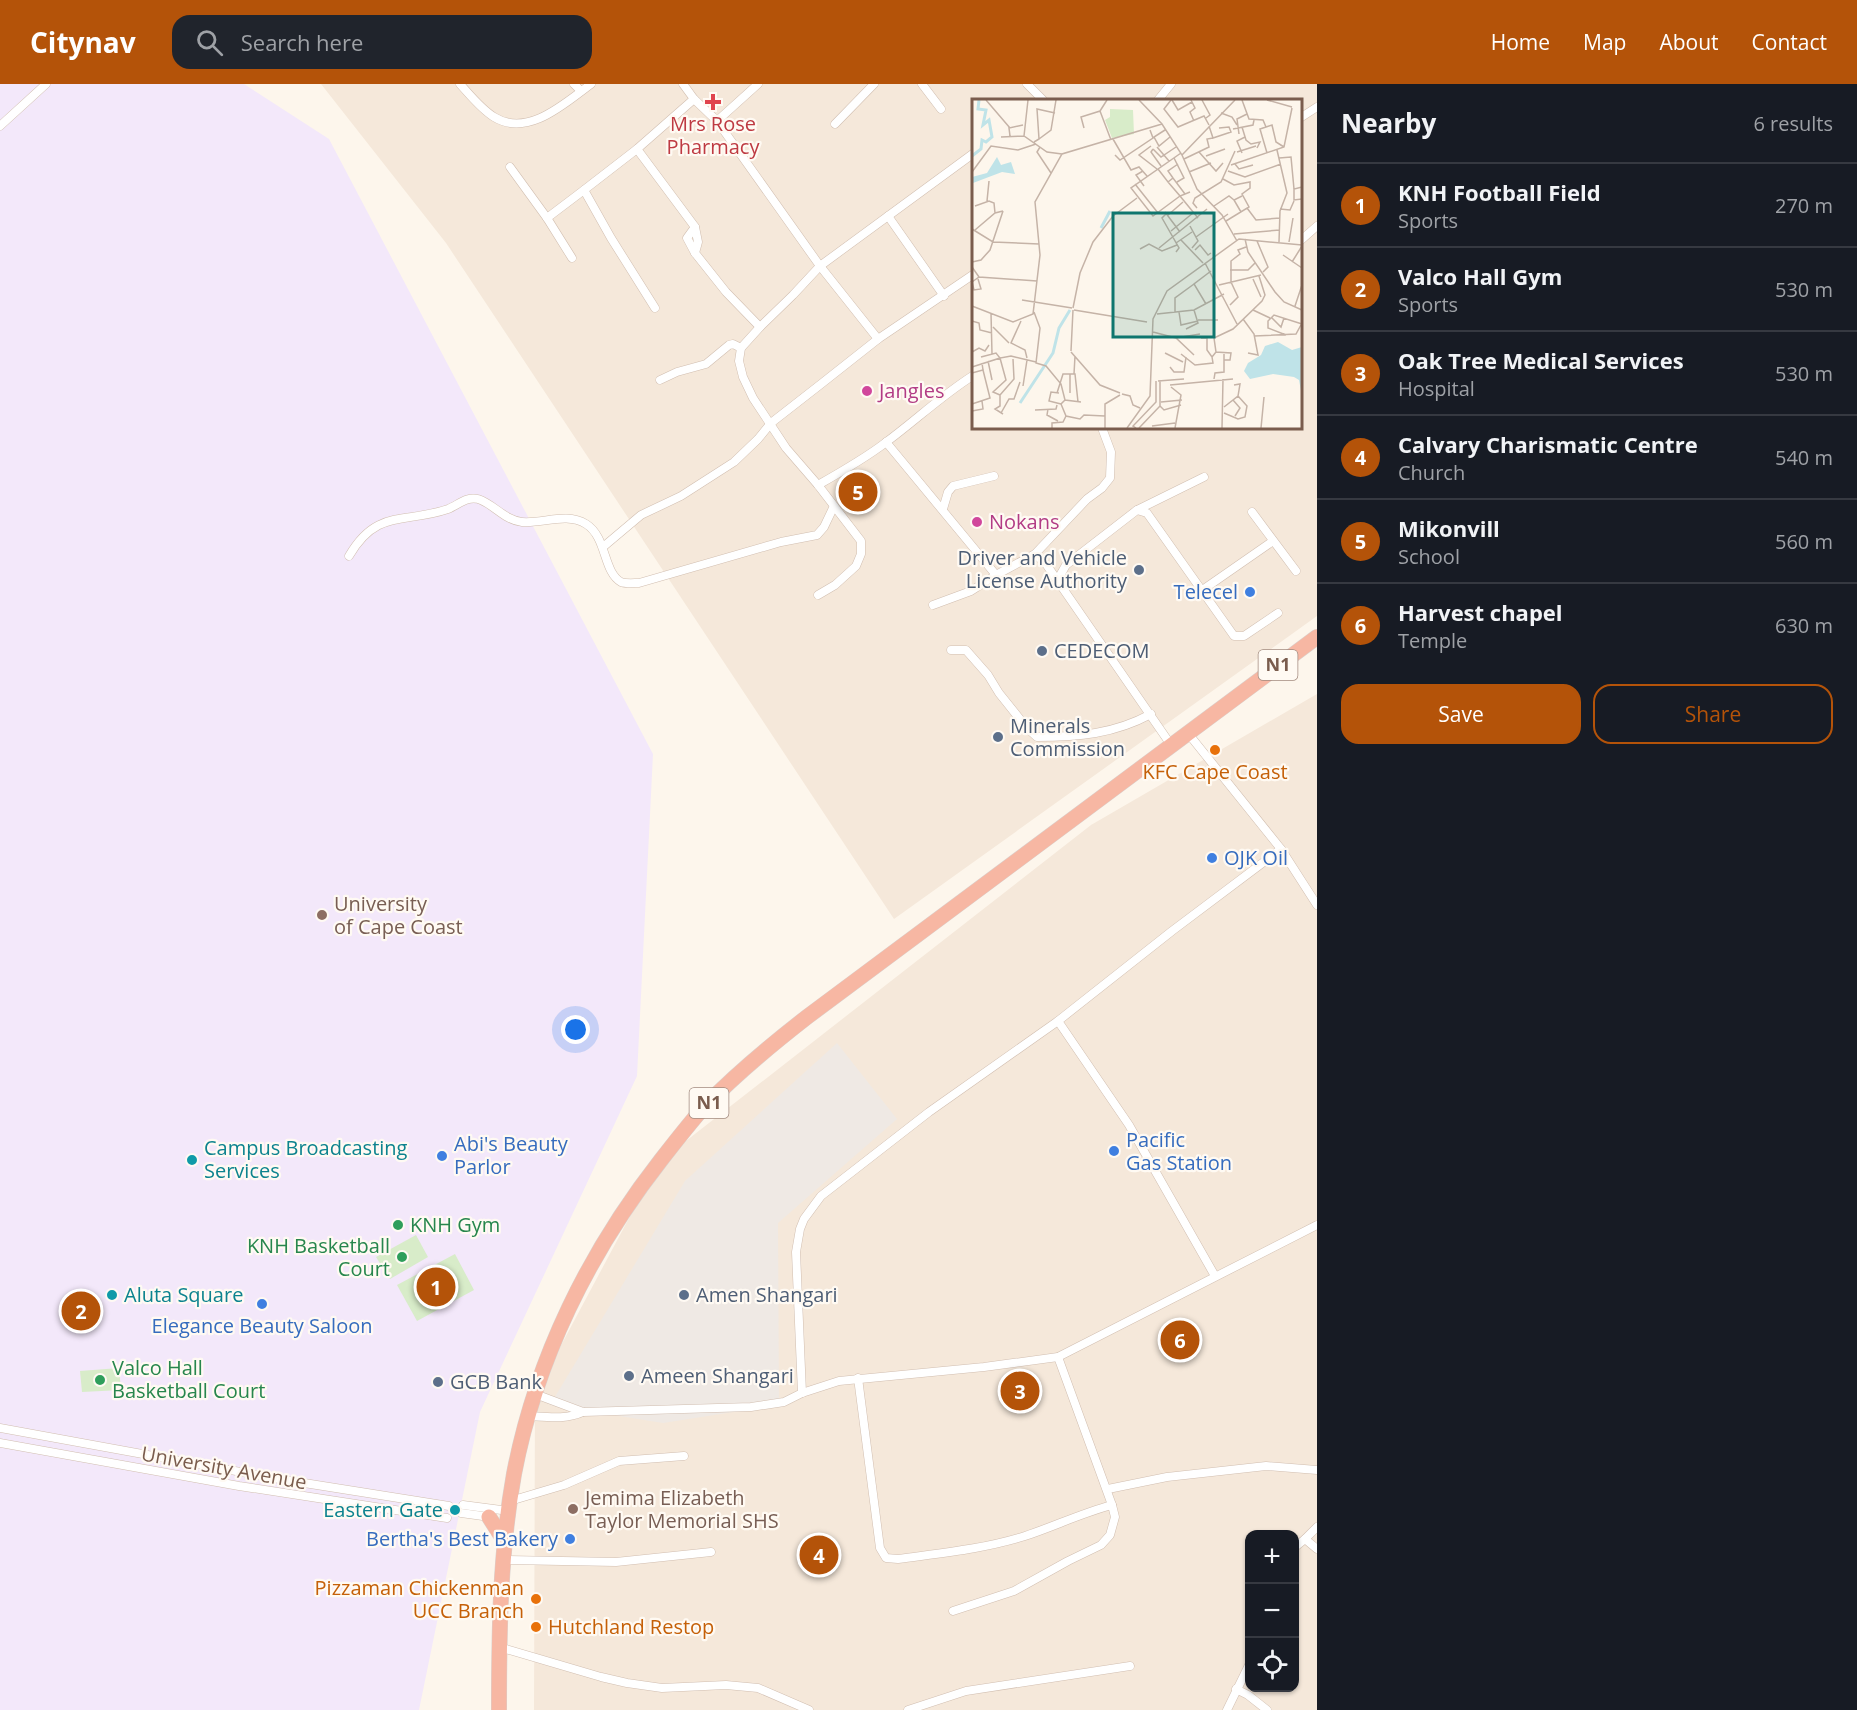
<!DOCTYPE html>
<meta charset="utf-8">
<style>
:root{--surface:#171b24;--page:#20242c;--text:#f1f3f6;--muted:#9ea1a6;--line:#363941;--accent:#b45309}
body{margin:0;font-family:"Open Sans",sans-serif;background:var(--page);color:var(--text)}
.controls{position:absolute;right:18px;bottom:18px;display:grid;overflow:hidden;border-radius:12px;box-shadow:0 2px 4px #0004}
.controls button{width:54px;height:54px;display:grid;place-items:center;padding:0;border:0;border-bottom:2px solid var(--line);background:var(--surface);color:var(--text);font:30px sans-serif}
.you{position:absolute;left:576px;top:946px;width:21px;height:21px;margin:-15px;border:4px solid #fff;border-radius:50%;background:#1a73e8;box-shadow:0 0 0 9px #1a73e833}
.badge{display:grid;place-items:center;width:39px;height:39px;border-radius:50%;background:var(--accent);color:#fff;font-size:20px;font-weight:700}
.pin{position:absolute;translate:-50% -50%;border:3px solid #fff;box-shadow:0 2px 6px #0006}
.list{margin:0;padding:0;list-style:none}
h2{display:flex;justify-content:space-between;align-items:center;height:78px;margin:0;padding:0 24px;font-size:26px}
h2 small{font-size:20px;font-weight:400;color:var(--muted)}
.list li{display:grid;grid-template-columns:39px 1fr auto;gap:18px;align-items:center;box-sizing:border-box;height:84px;padding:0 24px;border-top:2px solid var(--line)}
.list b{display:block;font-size:22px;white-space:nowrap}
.list p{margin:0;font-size:20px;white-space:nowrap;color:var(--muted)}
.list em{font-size:20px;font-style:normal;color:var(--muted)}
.actions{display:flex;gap:12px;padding:18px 24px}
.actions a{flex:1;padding:14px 0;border:2px solid var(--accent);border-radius:18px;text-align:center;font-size:21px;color:var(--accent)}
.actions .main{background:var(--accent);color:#fff}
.icon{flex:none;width:33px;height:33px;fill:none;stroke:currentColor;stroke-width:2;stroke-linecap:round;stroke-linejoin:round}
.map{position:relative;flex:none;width:1317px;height:1626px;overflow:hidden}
header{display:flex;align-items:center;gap:36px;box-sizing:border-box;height:84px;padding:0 30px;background:var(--accent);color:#fff}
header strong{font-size:28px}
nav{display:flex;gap:33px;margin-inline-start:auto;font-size:21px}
.search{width:420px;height:54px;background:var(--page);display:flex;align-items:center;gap:15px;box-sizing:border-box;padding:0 21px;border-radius:18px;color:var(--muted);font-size:22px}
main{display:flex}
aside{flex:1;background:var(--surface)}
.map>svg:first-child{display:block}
</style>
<header>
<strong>Citynav</strong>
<div class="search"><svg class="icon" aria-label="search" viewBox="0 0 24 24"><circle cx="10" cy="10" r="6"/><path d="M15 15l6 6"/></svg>Search here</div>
<nav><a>Home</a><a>Map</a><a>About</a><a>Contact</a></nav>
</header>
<main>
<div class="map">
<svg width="1317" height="1626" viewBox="0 0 1317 1626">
<rect width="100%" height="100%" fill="#fdf6ec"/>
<g fill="#f5e8da" fill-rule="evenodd">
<path d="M321 0H1317V532L894 835 446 159ZM974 16H1300V344H974Z"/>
<path d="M1317 610V1626H534L535 1310 659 1078 1091 741ZM1250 1450H1294V1604H1250Z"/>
</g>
<polygon fill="#efe9e4" points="837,959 897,1035 778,1139 779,1321 663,1339 550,1321 685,1097"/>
<polygon fill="#f3e8fa" points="0,0 244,0 329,55 653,670 637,992 480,1328 419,1626 0,1626"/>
<g fill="#d8ecc9">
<polygon points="416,1151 428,1173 390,1195 376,1173"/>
<polygon points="455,1170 474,1206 417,1237 397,1201"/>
<polygon points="119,1284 121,1306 82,1308 80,1287"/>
</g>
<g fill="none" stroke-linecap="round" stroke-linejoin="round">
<defs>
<g id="street">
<path d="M460 0C470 11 481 25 494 33 528 54 565 19 591 0"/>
<polyline points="574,0 581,7"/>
<polyline points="683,0 694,15 717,37 820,182 878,255"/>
<polyline points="922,0 941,25"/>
<polyline points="1027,0 1043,16"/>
<polyline points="694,15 637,65 695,143 698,158 695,169 726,208 760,243"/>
<polyline points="1158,16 1171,0"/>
<polyline points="1300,34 1317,23"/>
<polyline points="717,37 758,0"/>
<polyline points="835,40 874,0"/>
<polyline points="0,42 46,0"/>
<polyline points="637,65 584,106 611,154 655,224"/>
<polyline points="510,83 547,134 572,174"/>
<polyline points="888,132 944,212"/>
<polyline points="547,134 584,106"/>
<polyline points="1300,157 1317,142"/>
<polyline points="695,169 687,154 695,143"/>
<polyline points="660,296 677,288 706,280 729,261 733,260 741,264"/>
<polyline points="886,358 996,491 1035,470 1046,480 1171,661"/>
<path d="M818 401C841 388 864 375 885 359 915 337 942 311 974 291"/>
<polyline points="943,425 948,408 953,402 994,392"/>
<polyline points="1137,426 1204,393"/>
<polyline points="1252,428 1296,487"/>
<polyline points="603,463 641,431 681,412 734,378 758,355 771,339 821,300 878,255 974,190"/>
<polyline points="1035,470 1087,415 1102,404 1110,394 1111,368 1102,344"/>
<path d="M349 472C377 424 405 440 448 425 458 421 467 412 478 415 494 420 504 436 522 438 543 440 566 428 586 440 607 453 603 488 621 498 626 500 634 499 639 499L781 458 817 451 824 443 834 422"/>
<polyline points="1058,495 1066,481 1137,426 1147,429 1234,552 1244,552 1278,529"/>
<polyline points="1201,507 1273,457"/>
<polyline points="818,511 835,501 856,482 861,470 861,457 818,401 786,364 753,314 743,293 739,277 741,264 760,243 793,211 820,182 974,69"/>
<polyline points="933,521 971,507 996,491"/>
<path d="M951 566H966L988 591 999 609 1027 644 1037 653C1078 653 1114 650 1151 630"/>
<polyline points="1187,648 1281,765 1317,821"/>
<polyline points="1215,1192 1129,1041 1058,937 1172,847 1281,765"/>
<path d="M858 1294 880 1464 886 1474 898 1475C941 1469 984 1465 1025 1452 1055 1442 1082 1429 1112 1421"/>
<polyline points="802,1309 796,1168 800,1145 804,1135 821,1112 929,1028 1058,937"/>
<polyline points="535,1310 583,1328 751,1323 784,1318 802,1309 839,1297 984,1283 1058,1273 1317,1141"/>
<path d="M528 1332C547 1333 566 1336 583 1328"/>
<polyline points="0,1344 279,1395 449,1422"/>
<polyline points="0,1359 239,1402 447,1434"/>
<polyline points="1108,1405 1167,1393 1266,1382 1317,1386"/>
<polyline points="510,1417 564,1401 619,1377 684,1372"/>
<polyline points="463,1421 509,1427"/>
<polyline points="461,1429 490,1433"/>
<polyline points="1317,1443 1305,1455 1317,1465"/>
<polyline points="1294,1464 1305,1455"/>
<polyline points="503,1476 616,1478 711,1468"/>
<polyline points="953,1527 1014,1507 1068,1477 1101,1461 1110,1451 1115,1433 1112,1421 1058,1273"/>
<polyline points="499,1563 601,1593 627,1599 662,1604 726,1601 758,1604 809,1626"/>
<polyline points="1236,1605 1248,1611 1267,1626"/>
<polyline points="908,1626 966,1607 1130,1582"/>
<polyline points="1227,1626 1250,1579"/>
</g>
<g id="highway">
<polyline points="489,1433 505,1458"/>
<path d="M499 1626C499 1547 500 1468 514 1390 536 1275 589 1168 661 1076 675 1058 689 1040 704 1023 736 990 771 961 807 933L1317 553"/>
</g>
</defs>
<use href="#street" stroke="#d1beb0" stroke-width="9"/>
<use href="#highway" stroke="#dad1cd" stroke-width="16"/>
<use href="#street" stroke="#fff" stroke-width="8"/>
<use href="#highway" stroke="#f7b7a3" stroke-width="15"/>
</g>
<path fill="#e0444e" stroke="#fffaf3" stroke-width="2" d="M710 9h6v6h6v6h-6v6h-6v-6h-6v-6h6z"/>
<g fill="#d1479c" stroke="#fffaf3" stroke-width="2">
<circle cx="867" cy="307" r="6"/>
<circle cx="977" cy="438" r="6"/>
</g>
<g fill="#5c6f8a" stroke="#fffaf3" stroke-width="2">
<circle cx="1139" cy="486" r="6"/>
<circle cx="1042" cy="567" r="6"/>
<circle cx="998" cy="653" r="6"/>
<circle cx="684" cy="1211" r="6"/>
<circle cx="629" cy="1292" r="6"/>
<circle cx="438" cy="1298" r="6"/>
</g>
<g fill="#3f7fe0" stroke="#fffaf3" stroke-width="2">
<circle cx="1250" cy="508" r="6"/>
<circle cx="1212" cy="774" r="6"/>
<circle cx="1114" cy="1067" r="6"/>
<circle cx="442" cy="1072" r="6"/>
<circle cx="262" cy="1220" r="6"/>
<circle cx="570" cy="1455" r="6"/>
</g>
<g fill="#e8710a" stroke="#fffaf3" stroke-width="2">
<circle cx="1215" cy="666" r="6"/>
<circle cx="536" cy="1515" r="6"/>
<circle cx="536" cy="1543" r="6"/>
</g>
<g fill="#8d6e63" stroke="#fffaf3" stroke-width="2">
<circle cx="322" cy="831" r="6"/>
<circle cx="573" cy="1425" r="6"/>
</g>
<g fill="#0f9aa8" stroke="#fffaf3" stroke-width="2">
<circle cx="192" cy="1076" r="6"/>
<circle cx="112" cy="1211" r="6"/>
<circle cx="455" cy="1426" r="6"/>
</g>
<g fill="#2e9e5b" stroke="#fffaf3" stroke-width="2">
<circle cx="398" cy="1141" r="6"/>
<circle cx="402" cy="1173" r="6"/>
<circle cx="100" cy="1296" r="6"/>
</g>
<g text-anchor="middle" stroke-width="4.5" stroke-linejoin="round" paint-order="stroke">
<g fill="#fffaf3" stroke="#a28b7f" stroke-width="1.5">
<rect x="1258.5" y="566" width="39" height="30" rx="4.5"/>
<rect x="689.5" y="1004" width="39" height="30" rx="4.5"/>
</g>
<g font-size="18" font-weight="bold" fill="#7a5c4d">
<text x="1278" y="587">N1</text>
<text x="709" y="1025">N1</text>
</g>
<g font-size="20" fill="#be3a42" stroke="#fffaf3">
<text x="713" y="47">Mrs Rose<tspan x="713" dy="23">Pharmacy</tspan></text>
</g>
<g font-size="20" fill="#b23c85" stroke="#fffaf3" text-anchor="start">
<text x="879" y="314">Jangles</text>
<text x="989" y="445">Nokans</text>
</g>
<g font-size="20" fill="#4e5e75" stroke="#fffaf3" text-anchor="start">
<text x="1127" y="481" text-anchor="end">Driver and Vehicle<tspan x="1127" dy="23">License Authority</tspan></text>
<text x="1054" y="574">CEDECOM</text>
<text x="1010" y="649">Minerals<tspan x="1010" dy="23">Commission</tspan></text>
<text x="696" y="1218">Amen Shangari</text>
<text x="641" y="1299">Ameen Shangari</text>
<text x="450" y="1305">GCB Bank</text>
</g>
<g font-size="20" fill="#366cbe" stroke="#fffaf3" text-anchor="start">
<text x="1238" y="515" text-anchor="end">Telecel</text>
<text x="1224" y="781">OJK Oil</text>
<text x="1126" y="1063">Pacific<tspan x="1126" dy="23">Gas Station</tspan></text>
<text x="454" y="1067">Abi's Beauty<tspan x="454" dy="23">Parlor</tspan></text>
<text x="262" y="1249" text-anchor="middle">Elegance Beauty Saloon</text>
<text x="558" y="1462" text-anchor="end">Bertha's Best Bakery</text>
</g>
<g font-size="20" fill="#c56008" stroke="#fffaf3">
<text x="1215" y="695">KFC Cape Coast</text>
<text x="524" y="1511" text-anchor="end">Pizzaman Chickenman<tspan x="524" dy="23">UCC Branch</tspan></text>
<text x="548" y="1550" text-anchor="start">Hutchland Restop</text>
</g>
<g font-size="20" fill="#785e54" stroke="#fffaf3" text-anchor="start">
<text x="334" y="827">University<tspan x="334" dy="23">of Cape Coast</tspan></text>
<text x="585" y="1421">Jemima Elizabeth<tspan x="585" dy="23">Taylor Memorial SHS</tspan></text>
</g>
<g font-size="20" fill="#0d838f" stroke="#fffaf3" text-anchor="start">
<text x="204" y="1071">Campus Broadcasting<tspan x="204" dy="23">Services</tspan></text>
<text x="124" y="1218">Aluta Square</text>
<text x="443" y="1433" text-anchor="end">Eastern Gate</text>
</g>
<g font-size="20" fill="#27864d" stroke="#fffaf3" text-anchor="start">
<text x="410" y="1148">KNH Gym</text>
<text x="390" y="1169" text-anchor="end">KNH Basketball<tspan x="390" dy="23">Court</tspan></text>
<text x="112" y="1291">Valco Hall<tspan x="112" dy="23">Basketball Court</tspan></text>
</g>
<g font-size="20" fill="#7a5c4d" stroke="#fffaf3">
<text transform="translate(224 1384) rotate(10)" y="7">University Avenue</text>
</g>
</g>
<g transform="translate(972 15)">
<rect width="330" height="330" fill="#fdf6ec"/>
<path d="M138 10 161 11 162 35 140 39 133 21 138 18Z" fill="#d8ecc9"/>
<path d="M25 58 29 66 39 63 43 75 30 73 1 84 0 78 15 74ZM306 243 320 251 330 248V297L327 281 322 278 301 275 278 280 272 272 276 264 289 256 293 247Z" fill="#bfe3e8"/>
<path fill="none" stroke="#bfe3e8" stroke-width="3" d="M0 57 9 50 10 41 14 43 20 38 17 21 11 26 14 11 6 10 7 1M129 129 138 112M48 304 81 254 87 229 98 211"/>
<path fill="none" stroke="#c5b3a7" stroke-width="1.5" d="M14 1 38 29M167 1 190 25 210 56 225 90 250 116 265 142M199 1 192 10 206 28 232 17 237 26M200 1 206 11 220 3M219 1 223 9 218 13 222 22M230 1 238 16 234 19M270 1 277 20 291 21 294 28M295 1 320 8M128 12 139 41M249 14 260 18 265 26M237 27 241 39 259 33 257 28 247 29M270 28 274 41 279 45 288 43 285 49M294 28 300 26 304 43 312 48M294 28 288 30 295 54M112 29 109 18 128 12 135 1M261 30 281 26 282 21M193 31 182 38 187 47 198 38M267 35 265 20 275 15M38 37 37 29 51 26M52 37 56 1M29 38 52 37 75 53 90 55M67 40 79 31 84 1M141 40 159 71 167 68 175 77M62 43 67 40 65 10 83 14M179 47 167 56 185 70M68 48 65 53 79 74M185 48 197 62M181 50 189 58 204 48M181 50 179 53 189 67M305 51 315 94 308 112 307 143M227 53 244 72 251 64M265 53 284 47M270 54 265 42 273 38M143 56 148 61 181 39 178 31M210 56 263 1M234 57 253 50M202 59 212 79 205 83M307 59 319 58 322 90M212 60 237 48 235 40 241 39M263 65 267 70 281 66M259 66 312 48 320 9M186 70 196 83 201 79 213 95M171 72 164 76 172 87M256 72 273 78 309 65M0 73 19 47 46 51 64 45M217 73 239 64M201 79 196 72 206 65M251 80 262 86 278 83V89L270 95 277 108 254 122M196 83 208 97 181 117 159 89 209 54M163 85 186 114M330 88 322 90V101L330 100M218 93 208 97 226 119M15 102 17 82M3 107 17 102 22 104 23 114M242 107 257 97 262 101M225 109 221 104 223 99 249 83 263 52M275 109 284 121 308 119M308 110 318 111 322 102M193 113 208 133M269 113 262 101 270 97M194 115 190 119 207 149 204 153M196 116 211 103M218 127 226 142 220 149M0 130 21 143 67 145M3 131 23 114 31 112M199 132 221 114M262 135 308 131M224 138 256 115M273 140 276 153 303 193 312 203 330 211M209 141 231 164M285 142 296 168 291 173M317 143 321 119M204 144 220 133M187 149 235 110M168 150 177 145 190 152 205 146M223 151 228 146 236 156 239 154M311 156 330 169M0 163 9 161 18 151 31 112M320 163 330 147M233 164 265 225M0 168 7 178 65 182M258 171H276L283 164M6 180 9 190 2 191 0 183 7 178M281 180 289 198M247 186 289 176M50 201 100 209M234 205 222 185 239 172M258 206 266 198 259 183V162L268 155 266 151 274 148M0 207 41 223 61 215 68 156 63 103 90 55 190 25M323 207 330 186M101 209 108 174 121 143 141 117 165 99M102 211 175 223M281 211 298 219M62 213 68 229 64 264 74 267 89 285 93 301 109 303M207 213 209 226 226 222M19 214 20 255M203 214V199L222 185M185 215 222 211 252 195M300 219 309 228 312 219M271 220 282 235 286 256 276 254M226 221H246M0 222 7 224 8 231 20 234M49 222 39 244 53 251 55 259M21 228 37 244M214 230 226 224 222 211M181 233 204 239 222 256M314 236 296 229V222L302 216 330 225M282 237 324 235 330 224M204 239 228 235M229 239H235V251L240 258 244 253M99 252 101 211M0 253 7 249 13 252 17 246M99 253 128 286 148 294M193 254 211 263M209 255 223 266 241 264 240 258M252 261H258L259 254 244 253 242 239 261 230 290 202 293 196 287 177M16 262 20 281M0 268 28 259 24 254 9 258M198 268 202 273H212L214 258M0 274 11 271 10 264M98 275V294M102 275 103 257M242 280 243 274 252 273V255M186 282 212 280M198 286 261 280M51 287 55 261M199 288 209 296 203 329M85 294 91 275H103L106 303M87 294 79 293 77 302 89 305M150 295 158 297 161 306 168 309M28 296 21 293 34 281 28 259 39 257 64 263M93 301 89 305 94 317 108 320 112 316 133 317M261 301 268 309 263 317M189 303 210 301M0 305 18 299 11 271M188 307 192 311 209 306M252 308 266 297 268 285 262 286M76 310 75 316 86 322M63 311 84 310 85 306M0 312 11 310 10 302M29 314 37 300H42L48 283M252 314 266 320 273 318 275 307 266 297M31 315 23 310 28 307V296L42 280 41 260M180 327 203 324M80 329V324L91 323 94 317M133 329V305L148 296M155 329 178 297 181 220 195 192 267 140 330 146M164 329 161 327 184 303V282M167 329 188 307V282M250 329 251 280M289 329 292 298"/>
<path fill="#0f766e" fill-opacity="0.15" stroke="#0f766e" stroke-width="3" d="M141 114H242V238H141Z"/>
<rect width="330" height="330" fill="none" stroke="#7a5c4d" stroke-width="3"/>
</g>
</svg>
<div class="controls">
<button>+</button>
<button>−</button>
<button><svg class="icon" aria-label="locate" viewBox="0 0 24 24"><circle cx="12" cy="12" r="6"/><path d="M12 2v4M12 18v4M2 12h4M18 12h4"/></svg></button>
</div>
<div class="you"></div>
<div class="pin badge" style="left:436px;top:1203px">1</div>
<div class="pin badge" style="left:81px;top:1227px">2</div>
<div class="pin badge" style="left:1020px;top:1307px">3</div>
<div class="pin badge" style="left:819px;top:1471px">4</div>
<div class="pin badge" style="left:858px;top:408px">5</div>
<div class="pin badge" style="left:1180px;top:1256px">6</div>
</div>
<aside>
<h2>Nearby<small>6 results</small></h2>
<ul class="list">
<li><span class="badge">1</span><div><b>KNH Football Field</b><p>Sports</p></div><em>270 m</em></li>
<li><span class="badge">2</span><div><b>Valco Hall Gym</b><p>Sports</p></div><em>530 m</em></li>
<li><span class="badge">3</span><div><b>Oak Tree Medical Services</b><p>Hospital</p></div><em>530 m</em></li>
<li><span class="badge">4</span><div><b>Calvary Charismatic Centre</b><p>Church</p></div><em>540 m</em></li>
<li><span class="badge">5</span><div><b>Mikonvill</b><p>School</p></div><em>560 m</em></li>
<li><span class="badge">6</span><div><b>Harvest chapel</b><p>Temple</p></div><em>630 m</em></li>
</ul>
<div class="actions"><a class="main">Save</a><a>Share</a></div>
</aside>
</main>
